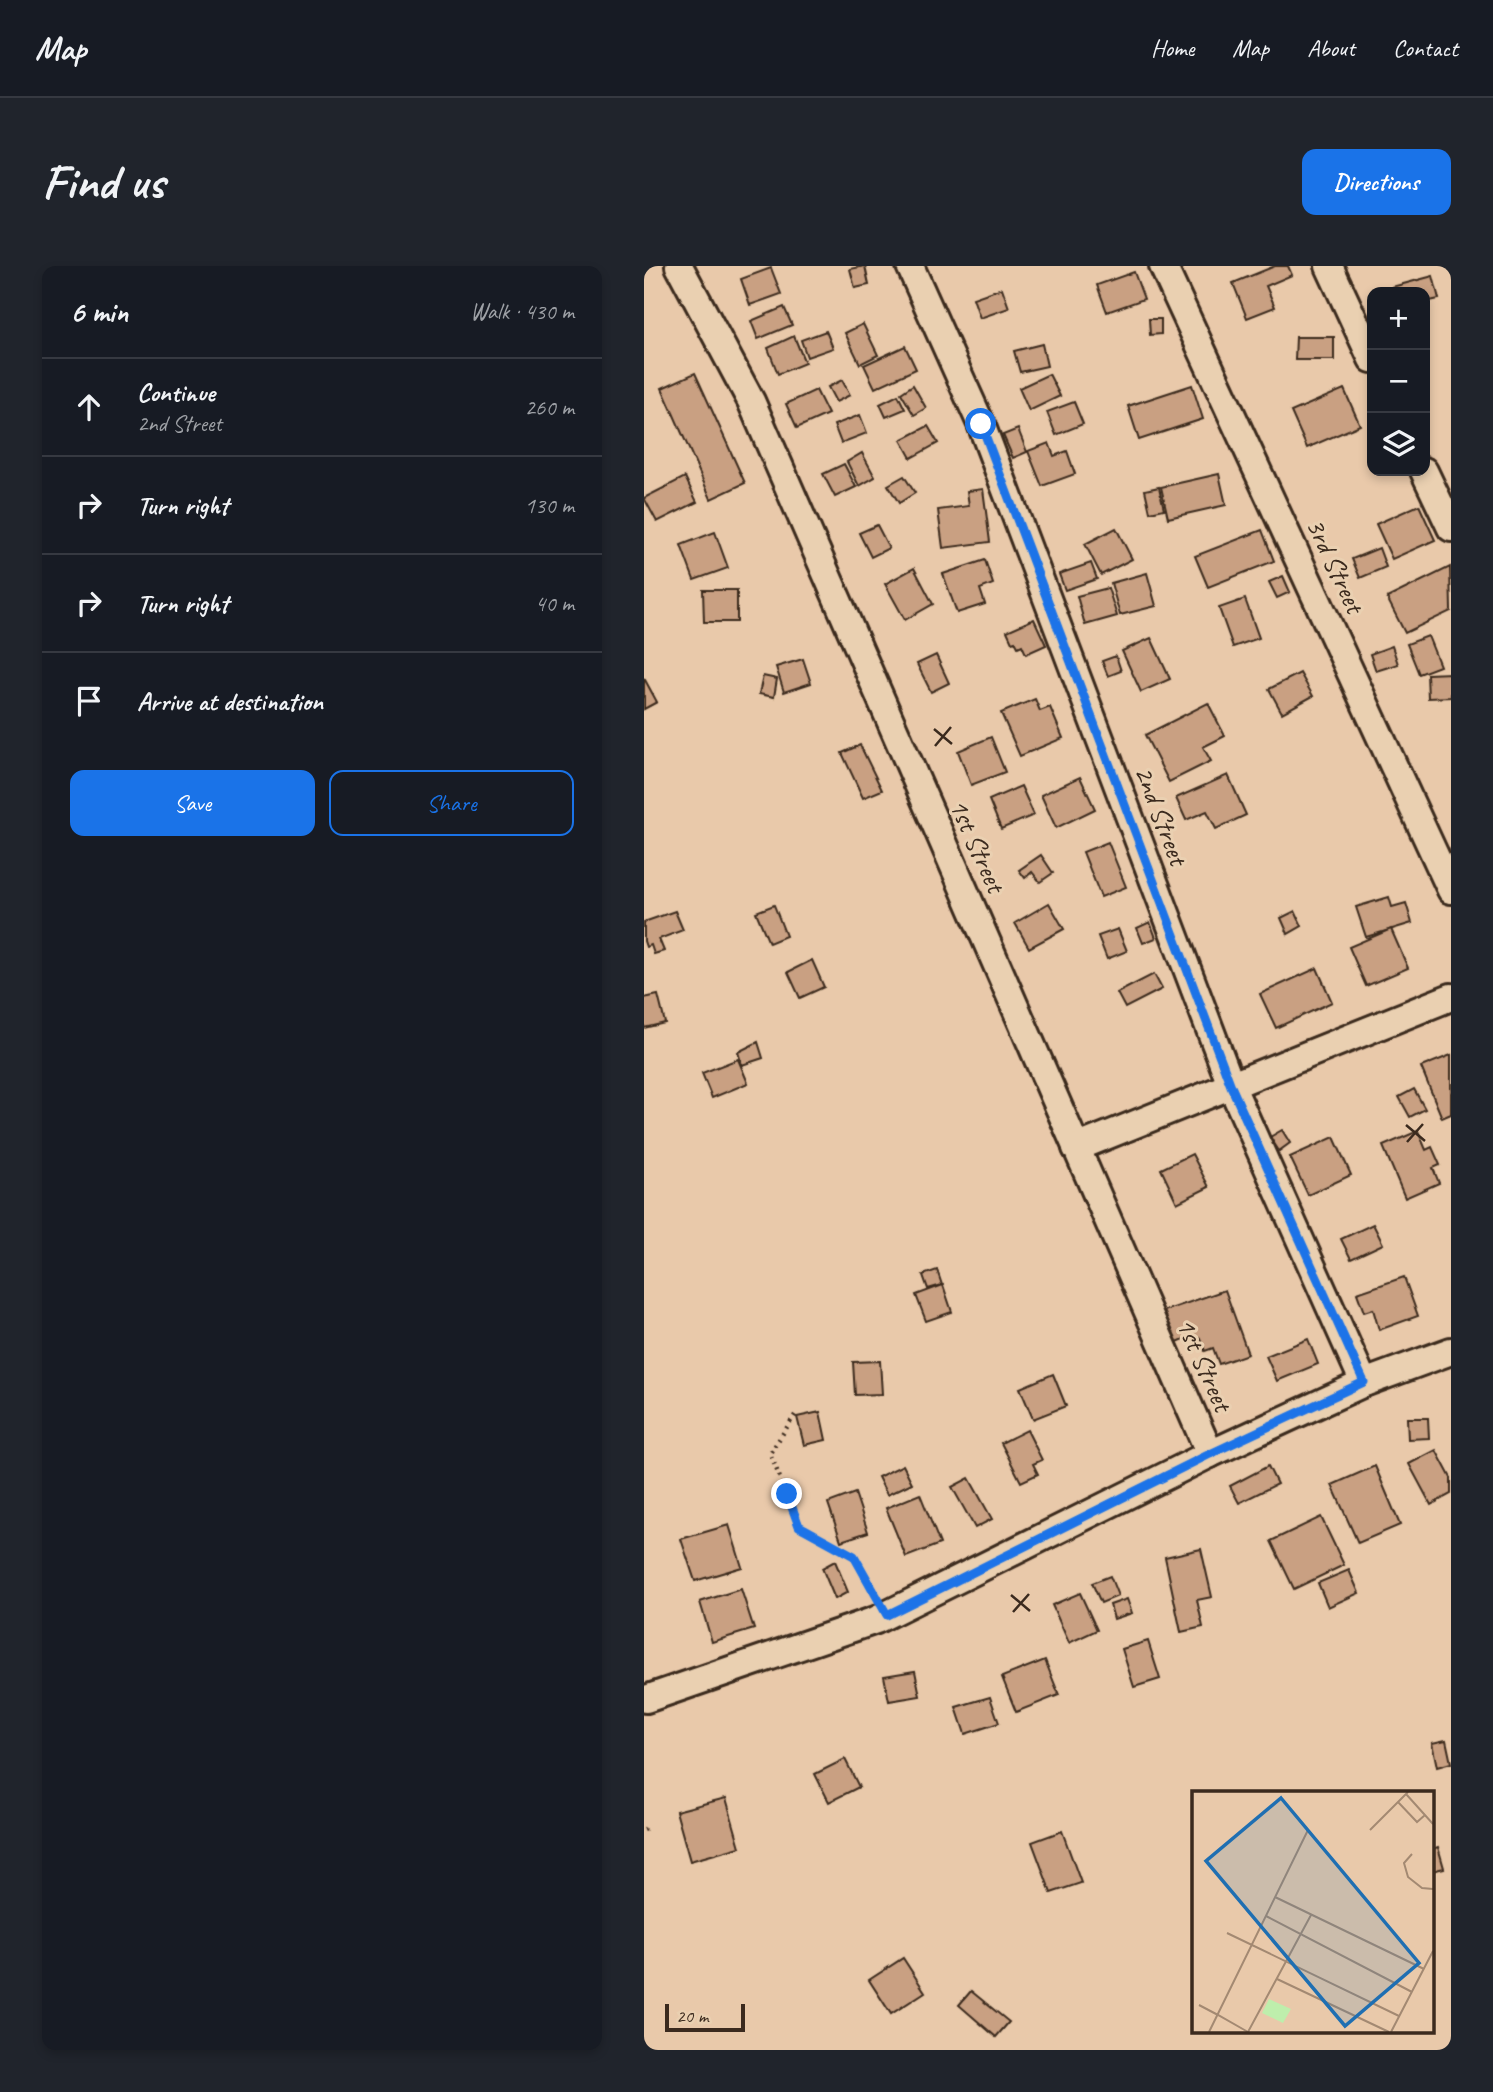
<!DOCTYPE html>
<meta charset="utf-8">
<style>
:root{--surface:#171b24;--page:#20242c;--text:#f1f3f6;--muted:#9ea1a6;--line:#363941;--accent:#1a73e8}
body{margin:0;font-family:Caveat,sans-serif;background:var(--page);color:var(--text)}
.controls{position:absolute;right:21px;top:21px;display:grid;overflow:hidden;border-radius:14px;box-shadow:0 4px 10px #0003}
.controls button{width:63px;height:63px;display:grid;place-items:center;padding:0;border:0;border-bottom:2px solid var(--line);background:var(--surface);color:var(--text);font:35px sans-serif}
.scale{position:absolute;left:21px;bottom:18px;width:80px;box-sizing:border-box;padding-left:7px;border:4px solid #3b2a1e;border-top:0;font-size:19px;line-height:24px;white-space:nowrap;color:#3b2a1e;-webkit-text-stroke:5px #ead0b1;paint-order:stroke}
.stop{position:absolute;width:21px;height:21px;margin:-16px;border:5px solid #1a73e8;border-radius:50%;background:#fff}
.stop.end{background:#1a73e8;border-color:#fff;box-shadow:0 2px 7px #0008}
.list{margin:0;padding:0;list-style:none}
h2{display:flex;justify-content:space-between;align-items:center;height:91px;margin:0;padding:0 28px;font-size:30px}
h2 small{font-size:23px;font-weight:400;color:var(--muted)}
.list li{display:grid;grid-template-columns:46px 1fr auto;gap:21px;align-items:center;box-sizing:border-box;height:98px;padding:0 28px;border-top:2px solid var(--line)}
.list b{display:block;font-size:26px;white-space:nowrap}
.list p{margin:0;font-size:23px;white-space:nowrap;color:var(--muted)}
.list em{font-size:23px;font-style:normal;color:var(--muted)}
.actions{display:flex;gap:14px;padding:21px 28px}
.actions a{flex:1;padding:16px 0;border:2px solid var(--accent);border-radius:14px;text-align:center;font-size:24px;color:var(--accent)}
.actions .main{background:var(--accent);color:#fff}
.icon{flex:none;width:38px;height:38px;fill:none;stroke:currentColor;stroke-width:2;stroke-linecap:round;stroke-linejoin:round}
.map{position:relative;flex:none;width:807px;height:1784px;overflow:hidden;border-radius:14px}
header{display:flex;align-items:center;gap:42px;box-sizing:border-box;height:98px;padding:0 35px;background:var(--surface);border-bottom:2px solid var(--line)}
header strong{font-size:33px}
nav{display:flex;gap:38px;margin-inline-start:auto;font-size:24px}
.intro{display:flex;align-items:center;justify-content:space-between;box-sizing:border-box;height:168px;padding:0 42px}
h1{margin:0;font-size:49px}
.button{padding:18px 32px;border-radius:14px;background:var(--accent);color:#fff;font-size:24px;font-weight:700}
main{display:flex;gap:42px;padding:0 42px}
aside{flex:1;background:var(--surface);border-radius:14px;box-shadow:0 4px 10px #0003}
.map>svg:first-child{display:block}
</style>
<header>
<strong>Map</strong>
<nav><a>Home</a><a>Map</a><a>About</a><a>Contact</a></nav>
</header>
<div class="intro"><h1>Find us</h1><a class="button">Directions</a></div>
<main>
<aside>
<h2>6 min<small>Walk · 430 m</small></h2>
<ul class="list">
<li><svg class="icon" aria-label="ahead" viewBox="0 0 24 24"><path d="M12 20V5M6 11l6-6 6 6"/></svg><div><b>Continue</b><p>2nd Street</p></div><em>260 m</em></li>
<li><svg class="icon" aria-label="right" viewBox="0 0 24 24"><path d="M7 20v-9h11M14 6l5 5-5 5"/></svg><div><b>Turn right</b></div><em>130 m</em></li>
<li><svg class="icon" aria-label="right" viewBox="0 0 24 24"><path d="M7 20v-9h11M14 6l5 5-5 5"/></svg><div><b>Turn right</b></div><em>40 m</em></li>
<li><svg class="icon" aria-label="arrive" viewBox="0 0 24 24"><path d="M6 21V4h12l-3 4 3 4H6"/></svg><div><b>Arrive at destination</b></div></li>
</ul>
<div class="actions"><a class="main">Save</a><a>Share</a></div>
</aside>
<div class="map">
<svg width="807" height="1784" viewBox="0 0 807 1784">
<rect width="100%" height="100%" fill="#e9c9aa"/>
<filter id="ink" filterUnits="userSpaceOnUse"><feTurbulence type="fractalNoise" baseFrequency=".0143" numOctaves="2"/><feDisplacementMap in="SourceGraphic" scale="14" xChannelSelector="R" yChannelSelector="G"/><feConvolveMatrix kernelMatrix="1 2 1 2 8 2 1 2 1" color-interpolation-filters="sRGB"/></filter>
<g filter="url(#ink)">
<g fill="#c9a082" stroke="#3b2a1e" stroke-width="2">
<polygon points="221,0 225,19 211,22 206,3"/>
<polygon points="631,0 644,0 648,9 622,20 631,41 603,52 589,17"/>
<polygon points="127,2 137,28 106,39 97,13"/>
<polygon points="490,6 500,33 463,46 453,19"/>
<polygon points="789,10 795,33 781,36 781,26 749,26 748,21"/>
<polygon points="358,22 365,42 336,52 329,32"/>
<polygon points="140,41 148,59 114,73 107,55"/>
<polygon points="505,53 517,53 517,68 506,69"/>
<polygon points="219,58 234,89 216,98 201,67"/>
<polygon points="182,65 189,82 163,91 157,74"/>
<polygon points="150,70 161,97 134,108 124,82"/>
<polygon points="652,71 690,71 690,94 651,94"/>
<polygon points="398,78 403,100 376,106 370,85"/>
<polygon points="261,80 272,103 231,122 220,99"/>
<polygon points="51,107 101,217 67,233 18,122"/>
<polygon points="405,108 416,130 385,145 375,122"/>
<polygon points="198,114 206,129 192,136 184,121"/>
<polygon points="269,119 282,142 270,149 257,127"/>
<polygon points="548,119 559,153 495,174 484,140"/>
<polygon points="700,123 716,159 663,182 647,146"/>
<polygon points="172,124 184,148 153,162 142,138"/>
<polygon points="254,129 261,143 242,151 236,138"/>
<polygon points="430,136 439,158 412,169 403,146"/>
<polygon points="216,149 223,167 197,177 190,159"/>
<polygon points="284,160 294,177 267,192 257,174"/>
<polygon points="374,163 383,186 369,192 359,169"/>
<polygon points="405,177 410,190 423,185 431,208 398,220 384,185"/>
<polygon points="218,187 231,211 215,220 203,196"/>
<polygon points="200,198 212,221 191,231 179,208"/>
<polygon points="575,208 582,239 524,252 517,221"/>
<polygon points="260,210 271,227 255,237 244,219"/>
<polygon points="41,211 53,236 13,256 0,232"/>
<polygon points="515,221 520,243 506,246 501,224"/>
<polygon points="339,223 346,276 299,282 294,244 325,240 323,225"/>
<polygon points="775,239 791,274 748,293 732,258"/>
<polygon points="233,259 245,282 227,291 215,267"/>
<polygon points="472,262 488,293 457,309 441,278"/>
<polygon points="618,264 630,295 564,321 551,290"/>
<polygon points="71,266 84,302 50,314 37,279"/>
<polygon points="735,282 742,301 716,312 708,293"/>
<polygon points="341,294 349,318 336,323 341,338 313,347 299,308"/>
<polygon points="447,297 453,313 421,324 415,308"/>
<polygon points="806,301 807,345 761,367 743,332"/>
<polygon points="270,302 289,338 261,354 241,318"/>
<polygon points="503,307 512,340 476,349 467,317"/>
<polygon points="639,310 646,326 633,332 625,316"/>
<polygon points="464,322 473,350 441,359 433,330"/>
<polygon points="59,324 93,324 93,356 60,356"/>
<polygon points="601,333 615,372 589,381 575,342"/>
<polygon points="390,353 402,379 382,388 378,379 374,381 371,375 368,376 363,365"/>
<polygon points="784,370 796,400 775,408 763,378"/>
<polygon points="507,372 526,413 497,426 478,385"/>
<polygon points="748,380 754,398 732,405 726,388"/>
<polygon points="292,389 305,417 287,426 273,398"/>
<polygon points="472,390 477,405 464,410 458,395"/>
<polygon points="159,393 167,417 140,426 132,401"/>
<polygon points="656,407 669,430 638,447 625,423"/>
<polygon points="807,407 807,431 784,432 783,408"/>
<polygon points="119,410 133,413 130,431 115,428"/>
<polygon points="0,412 13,436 0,443"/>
<polygon points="391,433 396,445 406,441 419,472 376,490 357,447"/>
<polygon points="564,437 581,470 559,481 567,495 525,516 501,469"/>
<polygon points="347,471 361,506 327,519 314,485"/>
<polygon points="216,479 238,524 219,532 198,487"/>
<polygon points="584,509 602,549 572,563 563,545 542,554 532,532"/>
<polygon points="436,511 451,543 412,562 397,529"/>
<polygon points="377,520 390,549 357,563 345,534"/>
<polygon points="464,576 482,621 457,631 439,586"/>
<polygon points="397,589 409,607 396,616 388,606 381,612 375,604"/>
<polygon points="745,631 748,641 762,637 768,657 722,671 712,641"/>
<polygon points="405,637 420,663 385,682 371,657"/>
<polygon points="130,639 142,670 125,677 112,646"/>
<polygon points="31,645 39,664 15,673 20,685 10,688 7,679 2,681 0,675 0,656"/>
<polygon points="651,645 658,660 644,668 637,652"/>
<polygon points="506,656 512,672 499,677 493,662"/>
<polygon points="474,663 483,685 463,693 454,670"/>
<polygon points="747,663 764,702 722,720 705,681"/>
<polygon points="168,694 180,721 156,732 144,706"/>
<polygon points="673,702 688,736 632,762 616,728"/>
<polygon points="510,708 518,723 481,742 473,727"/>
<polygon points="14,729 21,757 0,762 0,732"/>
<polygon points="114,776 119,792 98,799 94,786"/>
<polygon points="807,789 807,848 798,852 777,801"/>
<polygon points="94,793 104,817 68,832 58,807"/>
<polygon points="770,823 781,843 766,851 755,831"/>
<polygon points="638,864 646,877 635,885 626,871"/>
<polygon points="774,865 782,884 788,881 796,899 789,902 795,917 761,932 739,880"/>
<polygon points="690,871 707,909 664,929 646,891"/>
<polygon points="548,888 565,921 533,937 517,903"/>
<polygon points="729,958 739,978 707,993 697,973"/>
<polygon points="293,1004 298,1019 284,1023 279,1009"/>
<polygon points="760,1011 774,1050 735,1064 729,1043 720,1046 713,1027"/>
<polygon points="299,1019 308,1046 282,1055 272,1029"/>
<polygon points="581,1024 604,1088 575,1098 569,1082 561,1085 556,1072 546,1075 545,1071 531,1077 520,1045"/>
<polygon points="664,1073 674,1098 633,1115 622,1090"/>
<polygon points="236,1095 238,1128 211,1129 209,1096"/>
<polygon points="409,1108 422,1140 389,1153 376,1122"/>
<polygon points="176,1146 182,1174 160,1179 153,1151"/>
<polygon points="763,1152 784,1152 785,1172 764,1173"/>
<polygon points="383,1164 398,1194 389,1198 394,1208 377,1216 357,1177"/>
<polygon points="792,1184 807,1212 807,1228 787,1239 765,1198"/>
<polygon points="259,1199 268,1217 243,1229 234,1211"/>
<polygon points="624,1200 633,1218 595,1237 586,1220"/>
<polygon points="731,1200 756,1259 714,1277 688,1219"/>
<polygon points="325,1212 348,1253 331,1262 308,1221"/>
<polygon points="211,1227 224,1266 197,1275 184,1237"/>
<polygon points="276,1228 296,1278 262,1291 242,1242"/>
<polygon points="677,1251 700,1299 650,1323 627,1275"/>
<polygon points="85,1259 98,1301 51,1315 37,1273"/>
<polygon points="557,1283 568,1331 553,1334 559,1361 537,1366 521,1291"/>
<polygon points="191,1295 204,1326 191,1333 178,1302"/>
<polygon points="705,1304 715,1327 684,1341 674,1317"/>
<polygon points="466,1310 474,1330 457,1337 448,1317"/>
<polygon points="97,1323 110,1363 68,1376 56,1336"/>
<polygon points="436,1327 453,1364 425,1377 408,1339"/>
<polygon points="483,1333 488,1347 470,1353 466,1339"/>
<polygon points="504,1375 516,1413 490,1421 478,1383"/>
<polygon points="401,1394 415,1429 372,1446 358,1411"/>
<polygon points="271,1405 276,1430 245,1435 240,1410"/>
<polygon points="346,1431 355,1457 321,1468 312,1441"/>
<polygon points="802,1474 807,1497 793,1501 788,1477"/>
<polygon points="201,1493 215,1521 185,1536 171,1508"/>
<polygon points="82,1532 96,1581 46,1595 32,1545"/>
<polygon points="418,1565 437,1617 407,1627 388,1576"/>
<polygon points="794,1581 800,1602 788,1605 788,1583"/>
<polygon points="259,1692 281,1726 247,1748 225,1714"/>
<polygon points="327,1725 365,1756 352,1771 315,1739"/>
</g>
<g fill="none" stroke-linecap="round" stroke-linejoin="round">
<defs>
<g id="minor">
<polyline points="35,0 107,135 566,1188"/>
<polyline points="266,0 337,158 587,819 720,1117"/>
<polyline points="519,0 807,624"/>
<polyline points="685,0 728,93"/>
<polyline points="780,205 807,262"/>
<polyline points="432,882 807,731"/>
<polyline points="2,1433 232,1354 566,1188 720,1117 807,1085"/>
</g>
</defs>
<use href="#minor" stroke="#3b2a1e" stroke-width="32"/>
<g stroke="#3b2a1e" stroke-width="4.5" stroke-dasharray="2 5" stroke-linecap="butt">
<polyline points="151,1149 126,1187 155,1260 210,1290 230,1326"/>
<polyline points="0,1564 5,1562"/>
</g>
<use href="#minor" stroke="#ead0b1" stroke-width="26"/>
</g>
</g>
<g fill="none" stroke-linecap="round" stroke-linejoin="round" filter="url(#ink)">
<polyline stroke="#1a73e8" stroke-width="9" points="143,1228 155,1260 210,1290 243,1349 566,1188 720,1116 587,820 337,158"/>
</g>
<path fill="none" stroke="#3b2a1e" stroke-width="2.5" d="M290 463 308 478M291 480 307 461M762 859 781 875M763 876 779 858M367 1329 386 1345M369 1346 385 1328"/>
<g text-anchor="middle" stroke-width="6" stroke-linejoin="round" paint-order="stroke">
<g font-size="28" fill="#3b2a1e" stroke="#ead0b1">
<text transform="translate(692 299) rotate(65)" y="10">3rd Street</text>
<text transform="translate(518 549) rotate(69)" y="10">2nd Street</text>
<text transform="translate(334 579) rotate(66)" y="10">1st Street</text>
<text transform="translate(561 1098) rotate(66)" y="10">1st Street</text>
</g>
</g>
<g transform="translate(548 1525)">
<rect width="242" height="242" fill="#e9c9aa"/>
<path d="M77 208 99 218 91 232 70 222Z" fill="#beeeac"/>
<path fill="none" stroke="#a38972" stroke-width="2" d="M214 3 241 33M206 11 225 31 233 24M178 39 216 1M220 63 212 72 216 86 230 97 241 98M83 106 232 178M74 125 220 201M35 142 207 225M85 188 197 241M7 214 26 224 56 241 119 124M17 241 116 39M199 241 241 160"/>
<path fill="#1f6fb2" fill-opacity="0.15" stroke="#1f6fb2" stroke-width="3.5" d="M89 7 227 172 153 235 14 70Z"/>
<rect width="242" height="242" fill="none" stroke="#3b2a1e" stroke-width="3.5"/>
</g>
</svg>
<div class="controls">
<button>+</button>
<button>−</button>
<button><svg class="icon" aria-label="layers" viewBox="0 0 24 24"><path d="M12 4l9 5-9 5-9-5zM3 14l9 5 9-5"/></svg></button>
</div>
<div class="scale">20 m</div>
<div class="stop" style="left:337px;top:158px"></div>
<div class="stop end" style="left:143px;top:1228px"></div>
</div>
</main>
